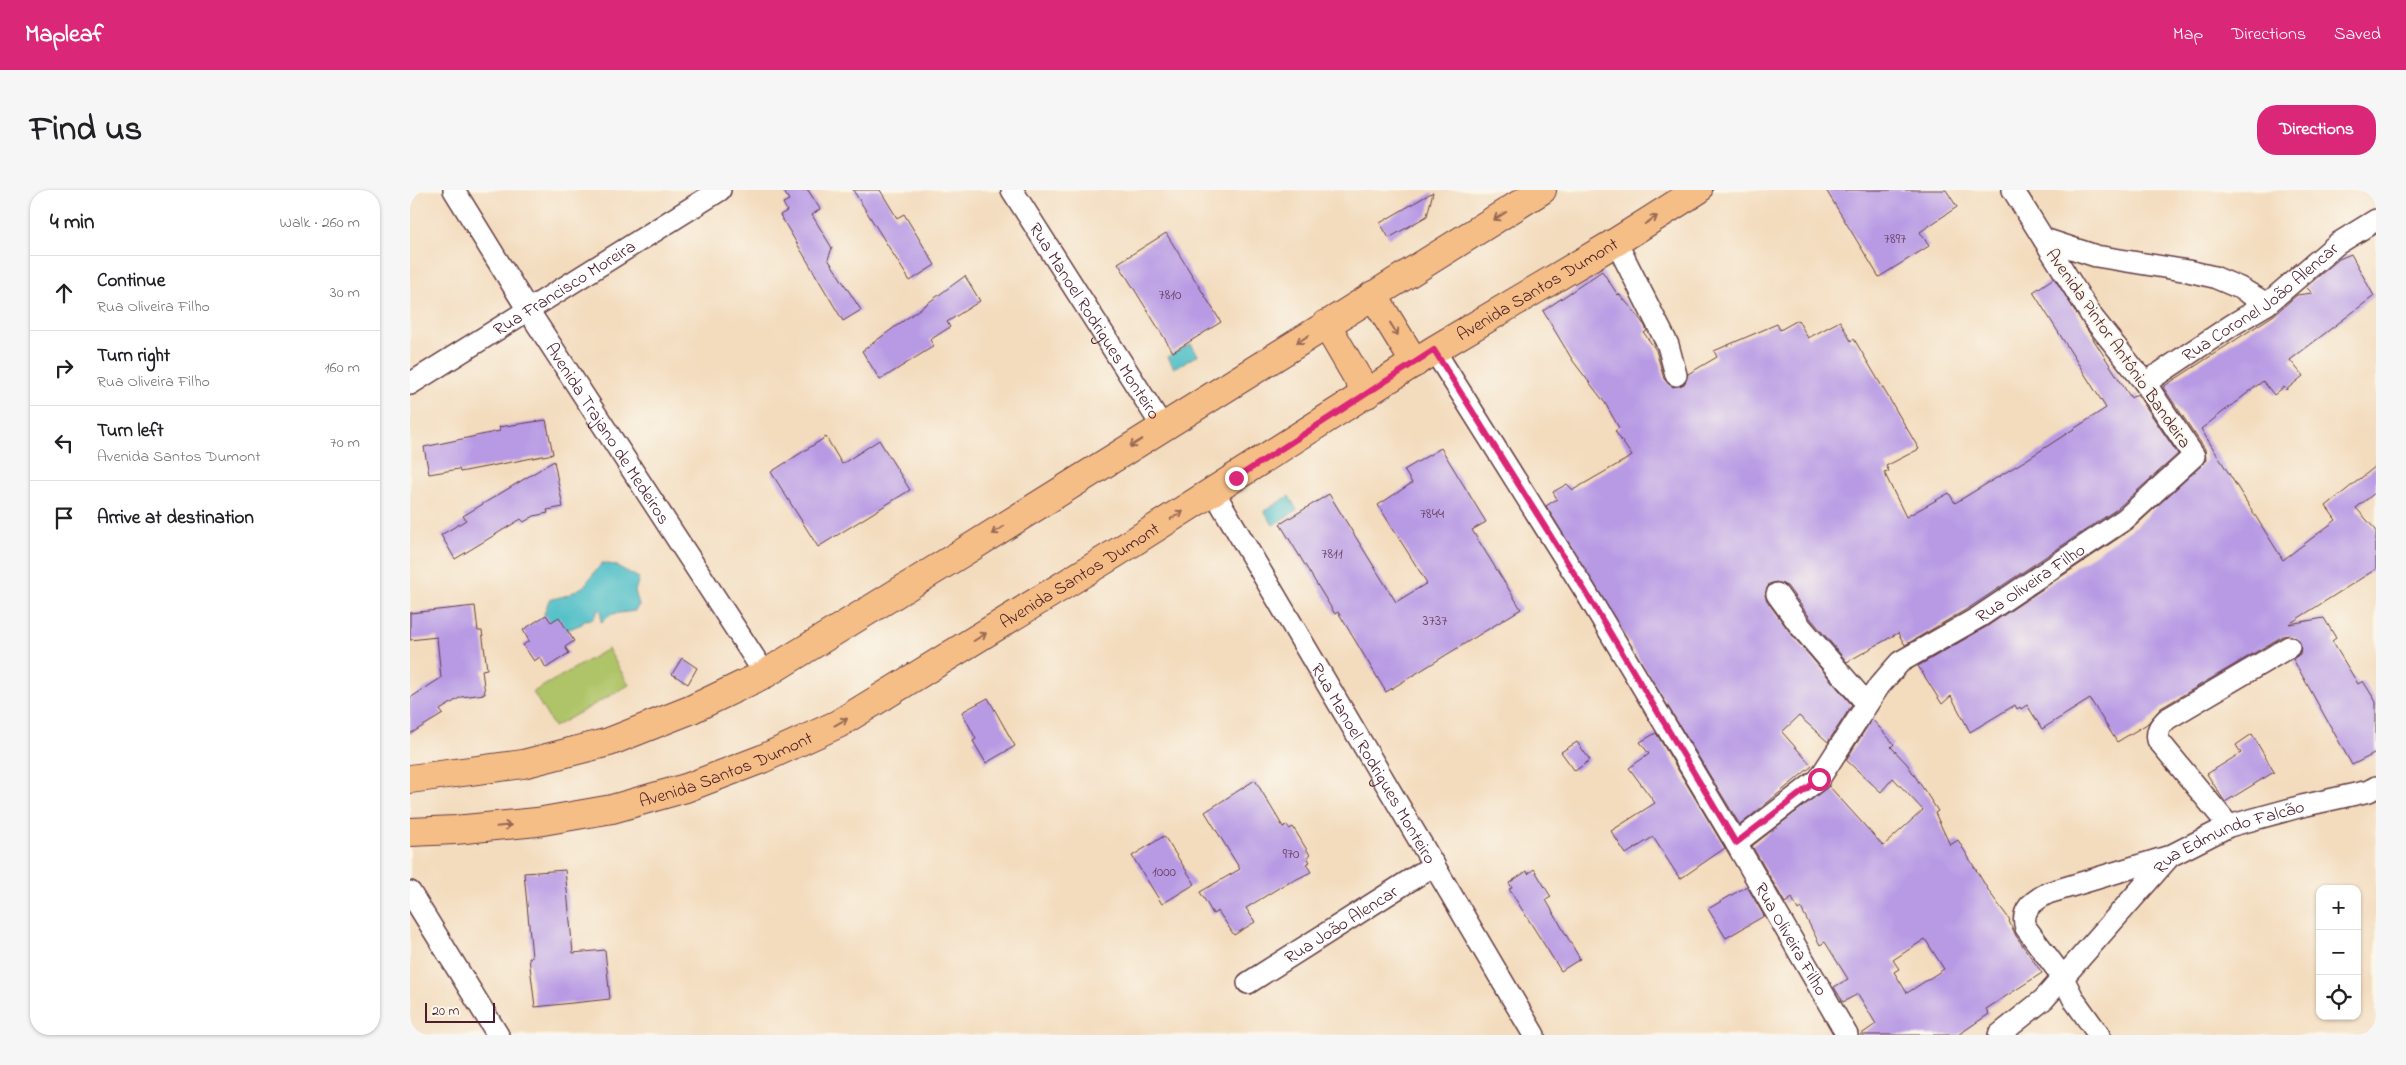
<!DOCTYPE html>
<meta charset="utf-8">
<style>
:root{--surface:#fff;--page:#f6f6f6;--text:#202124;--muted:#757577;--line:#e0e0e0;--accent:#db2777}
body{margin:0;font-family:"Indie Flower",sans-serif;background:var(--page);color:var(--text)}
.controls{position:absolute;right:15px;bottom:15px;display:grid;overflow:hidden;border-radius:10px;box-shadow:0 1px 4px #0004}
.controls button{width:45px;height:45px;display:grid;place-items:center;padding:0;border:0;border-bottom:1px solid var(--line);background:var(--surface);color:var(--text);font:25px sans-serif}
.scale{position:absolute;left:15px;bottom:12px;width:70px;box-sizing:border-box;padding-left:5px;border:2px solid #4a1f2b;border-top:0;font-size:14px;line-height:18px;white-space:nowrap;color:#4a1f2b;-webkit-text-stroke:4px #fbf7ec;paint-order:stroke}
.stop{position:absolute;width:15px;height:15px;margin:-11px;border:4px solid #db2777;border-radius:50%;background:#fff}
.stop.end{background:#db2777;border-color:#fff;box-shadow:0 1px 5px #0008}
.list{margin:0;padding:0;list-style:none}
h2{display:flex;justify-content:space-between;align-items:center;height:65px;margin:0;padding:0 20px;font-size:21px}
h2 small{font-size:16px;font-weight:400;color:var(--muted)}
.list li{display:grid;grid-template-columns:32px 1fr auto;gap:15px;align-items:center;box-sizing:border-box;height:75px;padding:0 20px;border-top:1px solid var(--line)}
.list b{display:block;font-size:19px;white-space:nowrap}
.list p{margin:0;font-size:16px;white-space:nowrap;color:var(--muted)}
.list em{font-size:16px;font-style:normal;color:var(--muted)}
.icon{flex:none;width:28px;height:28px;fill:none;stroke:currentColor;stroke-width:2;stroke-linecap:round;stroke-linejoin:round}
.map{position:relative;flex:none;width:1966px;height:845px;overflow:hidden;border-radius:20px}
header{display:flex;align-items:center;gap:30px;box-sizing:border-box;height:70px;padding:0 25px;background:var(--accent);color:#fff}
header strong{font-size:24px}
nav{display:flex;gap:28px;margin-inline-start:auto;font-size:18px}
.intro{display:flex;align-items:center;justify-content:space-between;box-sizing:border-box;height:120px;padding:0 30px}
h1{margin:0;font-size:35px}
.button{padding:12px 22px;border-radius:20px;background:var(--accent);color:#fff;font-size:18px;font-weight:700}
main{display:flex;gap:30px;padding:0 30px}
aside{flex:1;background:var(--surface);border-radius:20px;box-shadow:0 1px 4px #0004}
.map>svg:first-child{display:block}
</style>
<header>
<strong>Mapleaf</strong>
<nav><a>Map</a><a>Directions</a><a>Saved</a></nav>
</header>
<div class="intro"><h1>Find us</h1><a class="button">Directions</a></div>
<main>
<aside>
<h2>4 min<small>Walk · 260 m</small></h2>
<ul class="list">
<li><svg class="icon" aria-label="ahead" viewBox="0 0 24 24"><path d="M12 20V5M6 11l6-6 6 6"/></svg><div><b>Continue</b><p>Rua Oliveira Filho</p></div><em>30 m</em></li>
<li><svg class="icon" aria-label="right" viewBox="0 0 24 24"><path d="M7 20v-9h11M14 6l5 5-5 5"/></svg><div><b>Turn right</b><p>Rua Oliveira Filho</p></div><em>160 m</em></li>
<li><svg class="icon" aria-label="left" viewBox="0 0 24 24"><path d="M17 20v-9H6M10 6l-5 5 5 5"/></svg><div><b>Turn left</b><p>Avenida Santos Dumont</p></div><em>70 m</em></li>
<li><svg class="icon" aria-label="arrive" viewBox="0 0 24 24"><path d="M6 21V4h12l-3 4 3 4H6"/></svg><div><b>Arrive at destination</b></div></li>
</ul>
</aside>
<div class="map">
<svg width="1966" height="845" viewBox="0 0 1966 845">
<rect width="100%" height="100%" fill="#fbf7ec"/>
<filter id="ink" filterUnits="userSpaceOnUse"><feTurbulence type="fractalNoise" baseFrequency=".02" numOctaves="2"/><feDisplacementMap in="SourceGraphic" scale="10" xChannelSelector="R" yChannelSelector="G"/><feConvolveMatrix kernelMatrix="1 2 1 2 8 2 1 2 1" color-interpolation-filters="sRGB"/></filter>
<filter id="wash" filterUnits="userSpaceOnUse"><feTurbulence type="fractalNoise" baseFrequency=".0096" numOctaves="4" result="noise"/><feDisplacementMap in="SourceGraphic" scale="20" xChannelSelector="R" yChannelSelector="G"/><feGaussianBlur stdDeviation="1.12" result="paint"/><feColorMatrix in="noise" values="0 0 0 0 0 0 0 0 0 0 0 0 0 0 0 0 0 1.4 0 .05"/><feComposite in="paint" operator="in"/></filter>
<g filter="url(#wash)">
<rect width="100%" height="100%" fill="#f3dcbe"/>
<polygon fill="#afc468" stroke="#7c724a" points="198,459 219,495 144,537 123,502"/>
<g fill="#53c0c8" stroke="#4e707a">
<polygon points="781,154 788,165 764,178 758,167"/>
<polygon points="879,306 887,320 863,335 854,321"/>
<polygon points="192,373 205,375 229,388 225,401 229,415 225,421 202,424 191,432 191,421 189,419 183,429 174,430 172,434 154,441 136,429 134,424 139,410 158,405 174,396"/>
</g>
<g id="blocks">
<g fill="#b89ae4" fill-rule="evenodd">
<polygon points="373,0 398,0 410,19 402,25 422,58 418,69 451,120 433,131 370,25 377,21 373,13 379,10"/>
<polygon points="443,0 470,0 487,28 494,24 525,75 500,91"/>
<polygon points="1416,0 1536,0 1547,17 1510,42 1519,56 1469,87"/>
<polygon points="1023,2 1017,26 979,48 970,33"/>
<polygon points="756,43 811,132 763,162 708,73"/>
<polygon points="1941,64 1964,106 1880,170 1893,186 1876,200 1874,197 1864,205 1853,191 1791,239 1873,370 1926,330 1916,316 1966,276 1966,302 1946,318 1966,340 1966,379 1879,434 1914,428 1926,448 1922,451 1948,494 1953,491 1966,512 1966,563 1942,575 1883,469 1890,464 1891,456 1889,450 1879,445 1873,446 1751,518 1737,534 1707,552 1680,509 1632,539 1617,515 1611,519 1610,517 1607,519 1605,515 1560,542 1541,506 1532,514 1508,476 1576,437 1722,339 1792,275 1796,270 1795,259 1753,197 1864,125 1887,105 1902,103 1896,97 1929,69"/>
<polygon points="1192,81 1208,105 1209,104 1223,120 1235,136 1237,141 1234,143 1246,160 1254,189 1263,197 1274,194 1278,184 1307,167 1304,161 1367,134 1370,140 1388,130 1398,148 1430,131 1441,151 1444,149 1509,259 1476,276 1479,281 1474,282 1496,327 1539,303 1545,313 1616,270 1696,218 1623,102 1644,88 1721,208 1727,204 1768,264 1707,319 1562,416 1495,455 1488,443 1437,472 1401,429 1377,396 1366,392 1359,394 1355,405 1357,411 1382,445 1442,515 1418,552 1389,526 1372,542 1402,576 1330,635 1136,316 1147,309 1143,302 1157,294 1163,300 1222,266 1205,241 1209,238 1195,213 1163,171 1133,121"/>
<polygon points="555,86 570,111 537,132 540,137 520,150 524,156 470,190 452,161"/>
<polygon points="136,230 143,264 50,282 49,279 19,284 14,257 90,241 89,237"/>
<polygon points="416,247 432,274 469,250 500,300 408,357 361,282"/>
<polygon points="1031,258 1076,332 1062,340 1111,419 976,502 928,422 925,424 870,334 919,304 986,412 1017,393 968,315 1002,293 994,280"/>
<polygon points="144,271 153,317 137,320 138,323 124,326 114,332 111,329 45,369 31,345 56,330 53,326"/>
<polygon points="65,416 68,441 72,441 77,479 72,480 75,504 51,507 30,520 33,524 0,544 0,508 31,488 27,447 0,450 0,423"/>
<polygon points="136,425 141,432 149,427 164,451 155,457 159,463 136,478 130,467 124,471 113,455 119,451 113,440"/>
<polygon points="272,468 287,478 278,494 262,484"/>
<polygon points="578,508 605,556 576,573 563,551 566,549 552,522"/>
<path d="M1462 529 1484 554 1481 557 1497 574 1528 621 1525 623 1540 655 1548 650 1580 703 1600 730 1599 731 1606 746 1632 783 1576 819 1579 824 1548 845H1450L1466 834 1448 804 1433 812 1424 797 1438 789 1415 752 1410 755 1391 718 1388 720 1382 708 1375 713 1342 656 1419 596 1473 656 1513 620 1483 588 1471 602 1436 570ZM1515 749 1534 779 1497 803 1484 782 1489 779 1483 770Z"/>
<polygon points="1246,543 1315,658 1270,689 1243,647 1216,664 1201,641 1245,613 1219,578 1239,564 1230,552"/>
<polygon points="1842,544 1864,582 1815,612 1797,584 1831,563 1826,555"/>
<polygon points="1167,552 1180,570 1165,581 1151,562"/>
<polygon points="845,590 873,637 877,635 879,639 883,637 900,665 897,667 900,672 896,674 901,682 881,692 880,691 836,718 845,732 824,745 808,721 803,724 790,702 830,679 795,622"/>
<polygon points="754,646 785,694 752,714 722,666"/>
<polygon points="1124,679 1141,707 1136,710 1170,769 1151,781 1099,699 1102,698 1099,693 1117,681 1118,684"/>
<polygon points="155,680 163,763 195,760 200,809 125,817 119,768 122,767 114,683"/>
<polygon points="1337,696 1354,726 1316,748 1298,719"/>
</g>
</g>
</g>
<g filter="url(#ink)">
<use href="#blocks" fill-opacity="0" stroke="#633b41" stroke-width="1"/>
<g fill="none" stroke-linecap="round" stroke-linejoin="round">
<defs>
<g id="minor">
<path id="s1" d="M44 0 118 120 355 484"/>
<path id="s2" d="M602 0 752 236"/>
<polyline points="1634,49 1686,66 1778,81 1804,87 1830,98 1857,114"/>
<polyline points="1206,52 1258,155 1266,185"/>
<path id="s3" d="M1024 160 1174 399 1326 653 1437 845"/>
<path id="s4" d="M1735 193 1822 135 1857 114 1927 54 1966 30"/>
<path id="s5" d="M0 194 310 0"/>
<path id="s6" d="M804 302 1124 845"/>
<polyline points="1367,404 1391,437 1457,514"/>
<path d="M1819 636 1748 550C1746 540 1750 536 1757 529L1879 457"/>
<path id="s7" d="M1326 653 1409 589 1469 496 1490 472 1569 427 1715 329 1784 266 1735 193 1683 128 1603 0"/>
<polyline points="0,702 88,845"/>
<path id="s8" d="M838 793 1024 675"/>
<path id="s9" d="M1589 845 1634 809 1760 666 1819 636 1892 616 1959 601 1966 597"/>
<path d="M1689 845 1664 810 1652 786 1616 738C1610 720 1623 711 1638 703L1757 667"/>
</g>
<g id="primary">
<polyline points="963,105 1005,173"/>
<polyline points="916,134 957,204"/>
<polyline points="0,589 113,574 199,552 280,520 355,484 552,363 1132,0"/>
<path id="s10" d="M0 642 45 640 127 632 202 619 276 598 352 569 428 534 706 363 1024 160 1206 52 1288 0"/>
</g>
</defs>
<use href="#minor" stroke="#633b41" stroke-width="24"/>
<use href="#primary" stroke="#633b41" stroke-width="30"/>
<use href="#minor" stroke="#fff" stroke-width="21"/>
<use href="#primary" stroke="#f6be87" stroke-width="28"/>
</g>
<defs><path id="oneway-shaft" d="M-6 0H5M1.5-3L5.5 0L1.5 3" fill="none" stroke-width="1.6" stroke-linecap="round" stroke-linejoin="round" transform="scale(1.25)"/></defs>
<g stroke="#976754">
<use href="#oneway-shaft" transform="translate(1090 26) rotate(148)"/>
<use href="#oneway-shaft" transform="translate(1241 30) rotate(-32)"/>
<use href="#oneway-shaft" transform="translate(984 139) rotate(58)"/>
<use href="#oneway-shaft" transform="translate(893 149) rotate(148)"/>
<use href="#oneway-shaft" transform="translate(726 253) rotate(148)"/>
<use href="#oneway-shaft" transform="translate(767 325) rotate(-32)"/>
<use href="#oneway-shaft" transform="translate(588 340) rotate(148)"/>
<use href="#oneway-shaft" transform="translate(570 447) rotate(-32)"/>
<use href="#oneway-shaft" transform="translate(431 532) rotate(-29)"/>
<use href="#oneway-shaft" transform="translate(94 636) rotate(-6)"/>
</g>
</g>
<g fill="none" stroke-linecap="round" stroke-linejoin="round" filter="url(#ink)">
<polyline stroke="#db2777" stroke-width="6" points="826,288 1024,160 1174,399 1326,653 1409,589"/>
</g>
<g text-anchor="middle" stroke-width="4" stroke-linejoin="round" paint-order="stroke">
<g font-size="15" fill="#663e59">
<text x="1485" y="53">7897</text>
<text x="760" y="109">7810</text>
<text x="1022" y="328">7844</text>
<text x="922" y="368">7811</text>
<text x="1025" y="435">3737</text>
<text x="881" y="668">970</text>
<text x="754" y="686">1000</text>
</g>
<g font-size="18" fill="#4a1f2b" stroke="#fbf7ec">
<text dy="6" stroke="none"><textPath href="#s5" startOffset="182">Rua Francisco Moreira</textPath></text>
<text dy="6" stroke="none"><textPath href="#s10" startOffset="1269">Avenida Santos Dumont</textPath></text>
<text dy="6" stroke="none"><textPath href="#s4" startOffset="141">Rua Coronel João Alencar</textPath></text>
<text dy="6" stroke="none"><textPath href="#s2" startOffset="155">Rua Manoel Rodrigues Monteiro</textPath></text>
<text transform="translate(1709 158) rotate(55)" y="6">Avenida Pintor Antônio Bandeira</text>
<text dy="6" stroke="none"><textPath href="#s1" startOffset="288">Avenida Trajano de Medeiros</textPath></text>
<text dy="6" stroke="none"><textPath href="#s10" startOffset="729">Avenida Santos Dumont</textPath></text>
<text dy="6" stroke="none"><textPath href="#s7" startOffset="400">Rua Oliveira Filho</textPath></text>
<text dy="6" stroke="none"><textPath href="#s6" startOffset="315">Rua Manoel Rodrigues Monteiro</textPath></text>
<text dy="6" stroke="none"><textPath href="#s10" startOffset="324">Avenida Santos Dumont</textPath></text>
<text dy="6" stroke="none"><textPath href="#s9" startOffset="310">Rua Edmundo Falcão</textPath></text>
<text dy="6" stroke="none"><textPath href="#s8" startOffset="110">Rua João Alencar</textPath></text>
<text dy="6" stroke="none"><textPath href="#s3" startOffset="689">Rua Oliveira Filho</textPath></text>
</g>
</g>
</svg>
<div class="controls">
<button>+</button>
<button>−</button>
<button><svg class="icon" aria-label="locate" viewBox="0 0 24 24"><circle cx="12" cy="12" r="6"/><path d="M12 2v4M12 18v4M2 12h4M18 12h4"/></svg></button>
</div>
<div class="scale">20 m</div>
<div class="stop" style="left:1409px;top:589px"></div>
<div class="stop end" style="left:826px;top:288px"></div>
</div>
</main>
